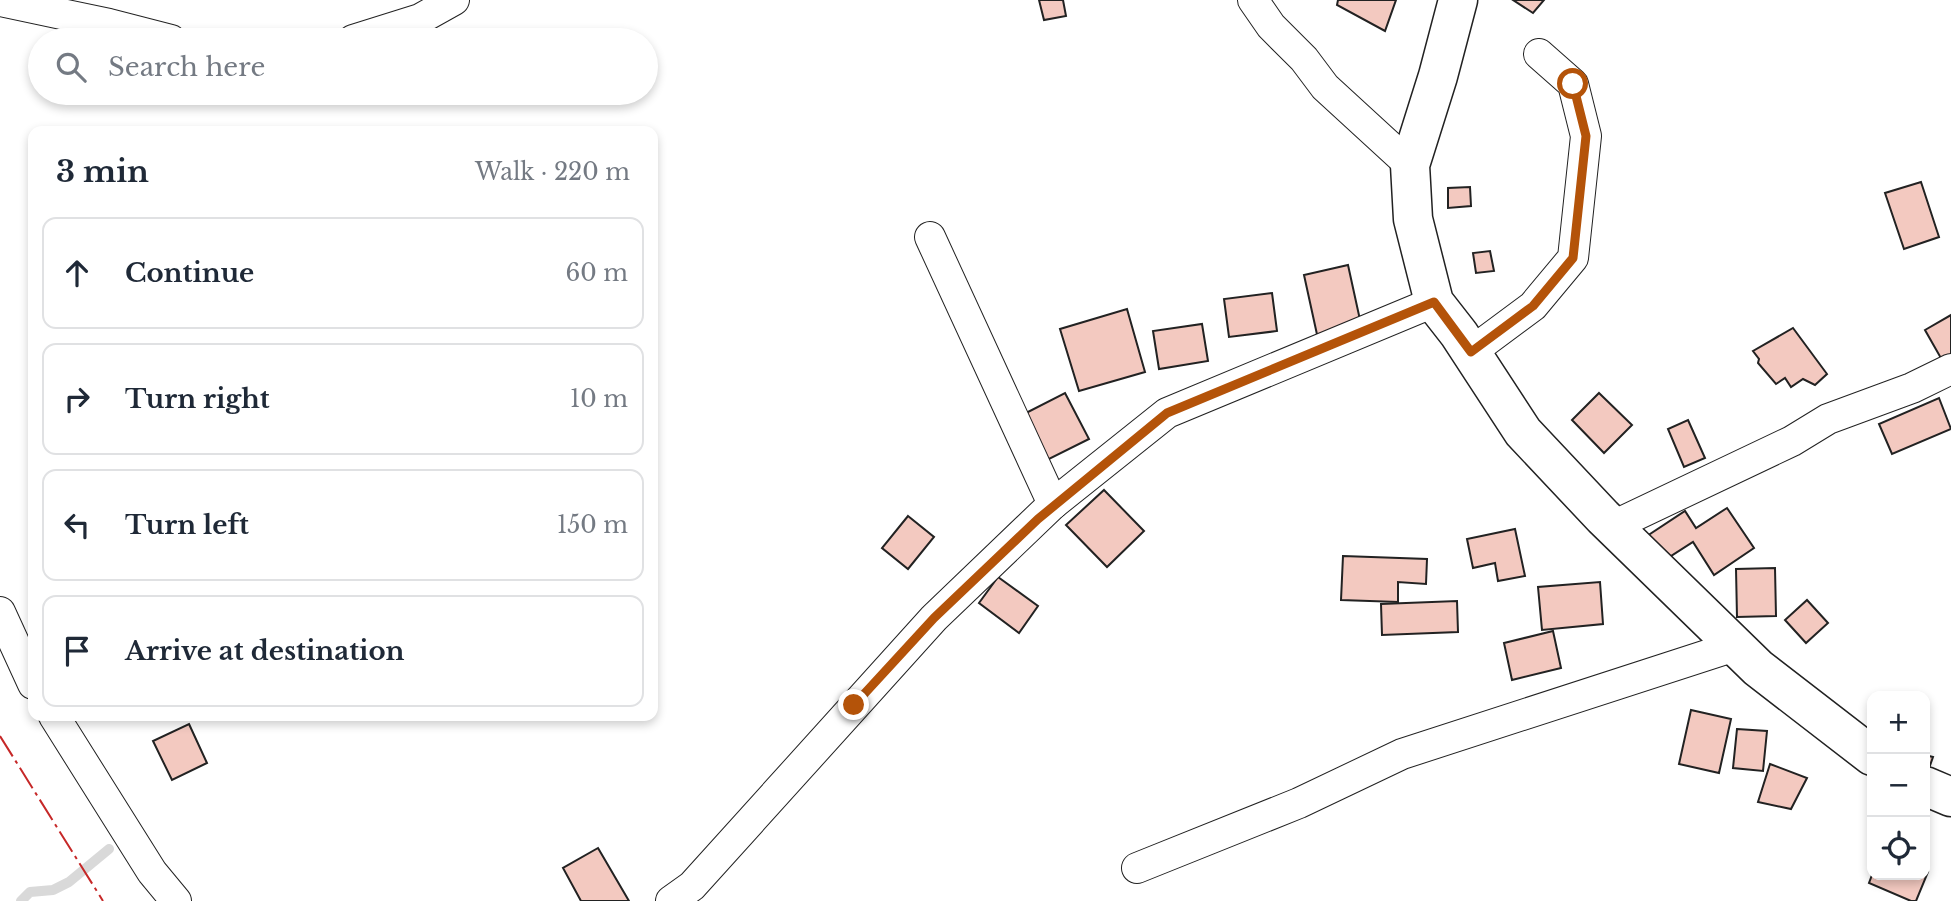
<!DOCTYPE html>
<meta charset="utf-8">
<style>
:root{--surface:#fff;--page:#f6f6f7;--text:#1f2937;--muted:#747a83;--line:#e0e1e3}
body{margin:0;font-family:"Libre Baskerville",serif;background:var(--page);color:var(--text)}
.controls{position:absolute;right:21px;bottom:21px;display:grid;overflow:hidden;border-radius:14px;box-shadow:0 4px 10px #0003}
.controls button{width:63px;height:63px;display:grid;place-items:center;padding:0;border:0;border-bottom:2px solid var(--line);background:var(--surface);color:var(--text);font:35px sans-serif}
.stop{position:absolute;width:21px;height:21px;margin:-16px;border:5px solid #b45309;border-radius:50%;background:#fff}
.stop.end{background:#b45309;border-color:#fff;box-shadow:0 2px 7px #0008}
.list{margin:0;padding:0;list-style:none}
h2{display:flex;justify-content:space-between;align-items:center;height:91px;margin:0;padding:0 28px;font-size:30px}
h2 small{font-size:23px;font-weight:400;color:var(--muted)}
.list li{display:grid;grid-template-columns:46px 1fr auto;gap:21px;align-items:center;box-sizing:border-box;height:112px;margin:0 14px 14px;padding:0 14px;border:2px solid var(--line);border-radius:14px}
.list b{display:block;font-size:26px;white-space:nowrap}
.list em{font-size:23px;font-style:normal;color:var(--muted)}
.icon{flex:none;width:38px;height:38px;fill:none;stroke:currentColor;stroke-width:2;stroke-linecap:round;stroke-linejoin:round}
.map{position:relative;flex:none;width:1951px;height:901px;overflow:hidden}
.search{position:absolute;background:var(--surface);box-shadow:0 4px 10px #0003;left:28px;top:28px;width:630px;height:77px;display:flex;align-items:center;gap:18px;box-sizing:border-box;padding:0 24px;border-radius:38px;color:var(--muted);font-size:26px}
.panel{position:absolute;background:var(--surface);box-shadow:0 4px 10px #0003;left:28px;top:126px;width:630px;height:595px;border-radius:14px}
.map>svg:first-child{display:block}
</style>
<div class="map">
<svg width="1951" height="901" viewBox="0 0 1951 901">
<rect width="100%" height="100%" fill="#fff"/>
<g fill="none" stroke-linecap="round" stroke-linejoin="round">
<polyline stroke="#d9d9d9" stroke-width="10" points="21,901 30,892 53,890 69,882 109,849"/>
</g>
<g fill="#f3c9c0" stroke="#222" stroke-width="2">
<polygon points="1039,0 1063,0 1066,16 1044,20"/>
<polygon points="1338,0 1396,0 1385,31 1337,5"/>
<polygon points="1513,0 1544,0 1533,13"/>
<polygon points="1921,182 1939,237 1904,249 1885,193"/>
<polygon points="1470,187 1471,206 1448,208 1448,188"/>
<polygon points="1490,251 1494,271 1476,273 1473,253"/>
<polygon points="1348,265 1362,329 1318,339 1304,275"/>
<polygon points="1272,293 1277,331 1229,337 1224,299"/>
<polygon points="1127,309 1145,372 1079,391 1060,329"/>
<polygon points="1951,315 1951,355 1942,360 1925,330"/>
<polygon points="1202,324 1208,361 1159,369 1153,331"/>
<polygon points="1793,328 1827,374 1815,385 1803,379 1791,387 1785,378 1776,384 1758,363 1759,359 1753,351"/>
<polygon points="1065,393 1089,439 1045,461 1022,415"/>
<polygon points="1599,393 1632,425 1604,453 1572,420"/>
<polygon points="1939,398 1951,429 1892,454 1879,424"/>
<polygon points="1688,420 1705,458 1684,467 1668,429"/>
<polygon points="1104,490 1144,531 1107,567 1066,525"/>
<polygon points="1727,508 1754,548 1714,575 1693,542 1660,563 1644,538 1685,511 1696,528"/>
<polygon points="908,516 934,537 908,569 882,548"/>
<polygon points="1515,529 1525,576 1498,581 1495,563 1473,568 1467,539"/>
<polygon points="1343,556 1427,559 1426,584 1398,582 1398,602 1341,600"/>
<polygon points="1775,568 1776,616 1737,617 1736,569"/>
<polygon points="998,577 1038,606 1019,633 979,603"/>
<polygon points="1600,582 1603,624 1542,630 1538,587"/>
<polygon points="1807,600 1828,623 1806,643 1785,620"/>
<polygon points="1457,601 1458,632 1382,635 1381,604"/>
<polygon points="1553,631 1561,668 1512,680 1504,643"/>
<polygon points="1691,710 1731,719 1719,773 1679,764"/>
<polygon points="189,724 207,763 172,780 153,741"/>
<polygon points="1737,729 1767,731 1763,771 1733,768"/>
<polygon points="1925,755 1933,757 1926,777 1925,777"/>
<polygon points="1770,764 1807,778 1791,809 1758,802"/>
<polygon points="598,848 629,901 581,901 563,868"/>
<polygon points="1925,870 1928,872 1916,901 1911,901 1869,883 1872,875 1925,875"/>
</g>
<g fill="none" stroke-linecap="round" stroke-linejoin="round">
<defs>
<g id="minor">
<polyline points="1253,0 1271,26 1304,59 1325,87 1410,165"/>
<polyline points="0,1 109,24 171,40"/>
<polyline points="353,40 420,19 454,0"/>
<polyline points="930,237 1053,504"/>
<polyline points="1471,352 1533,306 1573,258 1586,136 1573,84 1539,54"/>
<polyline points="1613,526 1792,441 1828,419 1912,388 1951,369"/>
<polyline points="0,612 33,684"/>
<polyline points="54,716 152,872 176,901"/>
<polyline points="1137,868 1299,803 1402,754 1735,646"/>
<polyline points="671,901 692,886 934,618 1053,504 1167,413 1434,302"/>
</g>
<g id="secondary">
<polyline points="1458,0 1438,76 1410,165 1413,219 1434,302 1459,334 1523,432 1603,517 1758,668 1872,756"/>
<polyline points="1925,786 1951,797"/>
</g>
</defs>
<use href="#minor" stroke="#222" stroke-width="32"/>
<use href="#secondary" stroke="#222" stroke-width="41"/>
<use href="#minor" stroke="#fff" stroke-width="30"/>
<use href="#secondary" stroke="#fff" stroke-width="38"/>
<polyline stroke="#c62828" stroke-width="2" stroke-dasharray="24 5 3.5 5" stroke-linecap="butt" points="0,736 103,901"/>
</g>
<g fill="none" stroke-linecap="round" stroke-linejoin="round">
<polyline stroke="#b45309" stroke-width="9" points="854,705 934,618 1038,519 1167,413 1434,302 1471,352 1533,306 1573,258 1586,136 1573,84"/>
</g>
</svg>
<div class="controls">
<button>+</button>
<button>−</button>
<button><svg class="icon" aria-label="locate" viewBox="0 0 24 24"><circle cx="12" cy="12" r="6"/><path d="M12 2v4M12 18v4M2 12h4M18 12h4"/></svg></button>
</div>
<div class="stop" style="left:1573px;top:84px"></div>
<div class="stop end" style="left:854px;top:705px"></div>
<div class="search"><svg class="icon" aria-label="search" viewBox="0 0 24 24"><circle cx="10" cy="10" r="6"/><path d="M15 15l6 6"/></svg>Search here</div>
<section class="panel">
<h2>3 min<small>Walk · 220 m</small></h2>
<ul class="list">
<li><svg class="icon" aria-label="ahead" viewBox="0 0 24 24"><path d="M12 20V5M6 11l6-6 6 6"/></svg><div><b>Continue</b></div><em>60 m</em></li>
<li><svg class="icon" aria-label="right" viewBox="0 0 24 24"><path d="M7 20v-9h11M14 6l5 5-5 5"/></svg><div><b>Turn right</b></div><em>10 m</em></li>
<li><svg class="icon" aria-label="left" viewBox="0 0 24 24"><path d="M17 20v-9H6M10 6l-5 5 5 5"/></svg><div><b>Turn left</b></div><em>150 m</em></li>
<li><svg class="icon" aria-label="arrive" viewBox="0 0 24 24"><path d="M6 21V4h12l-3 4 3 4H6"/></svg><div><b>Arrive at destination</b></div></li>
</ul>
</section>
</div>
